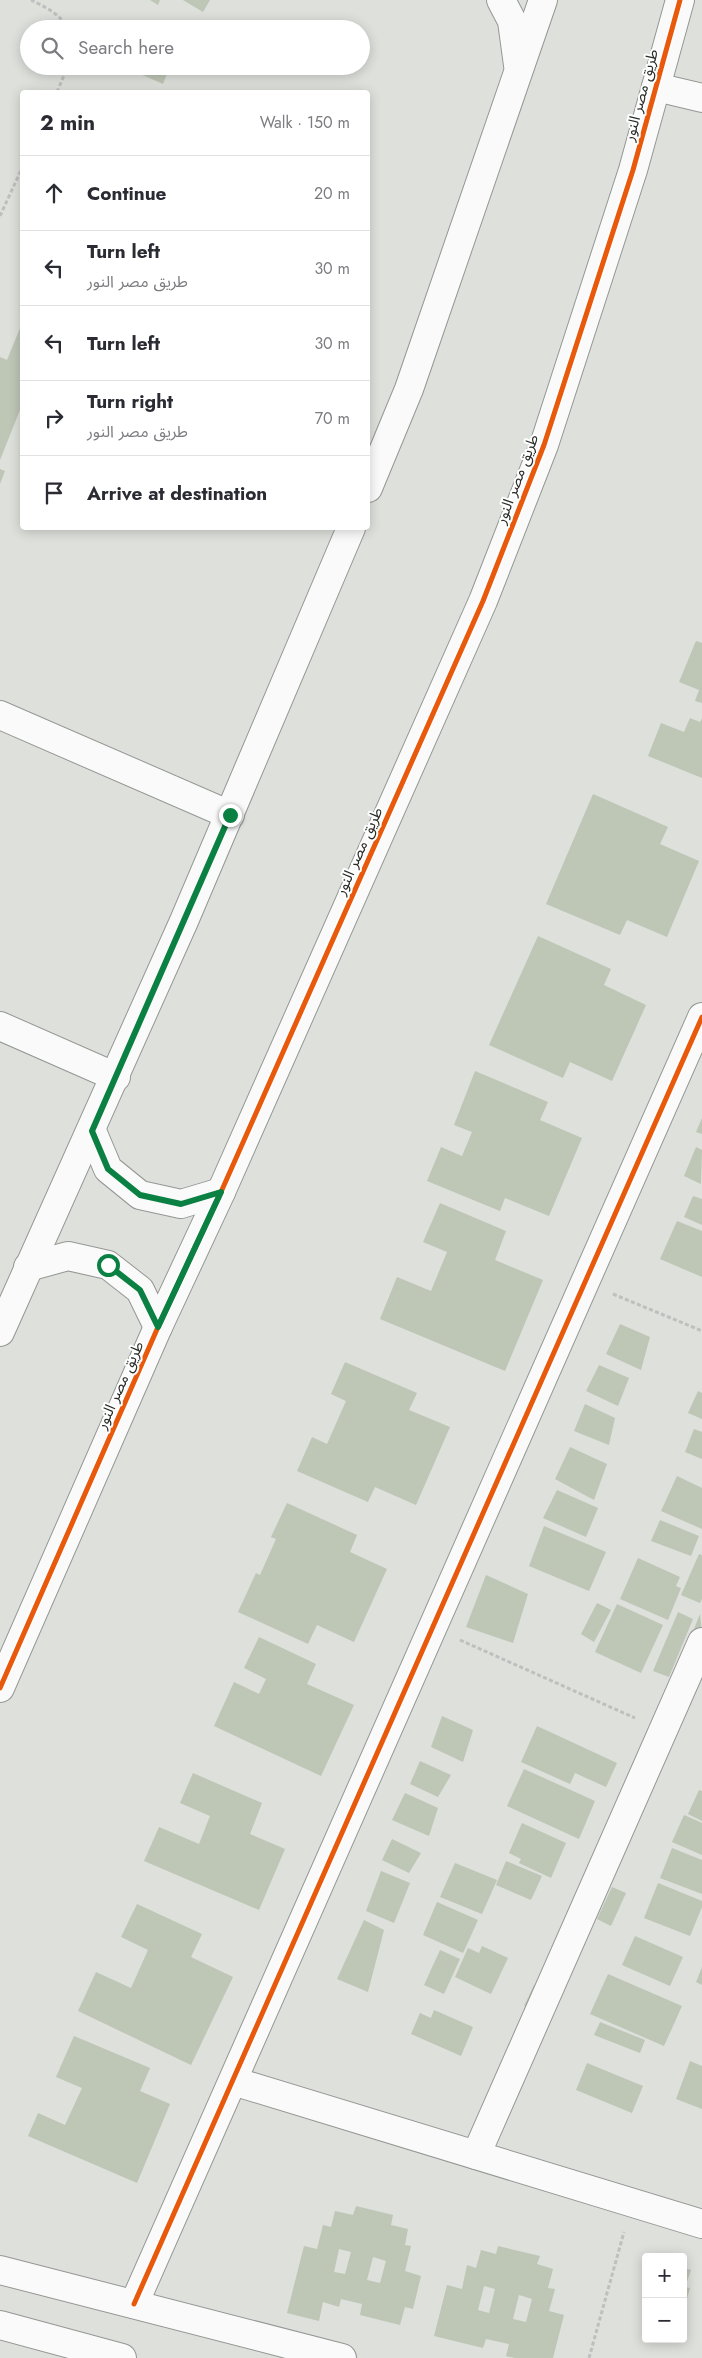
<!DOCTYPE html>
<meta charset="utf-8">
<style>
:root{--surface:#fff;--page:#f2f2f3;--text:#2b2b33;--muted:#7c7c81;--line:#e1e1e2}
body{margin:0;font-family:Jost,"Noto Sans Arabic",sans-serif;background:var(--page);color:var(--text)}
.controls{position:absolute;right:15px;bottom:15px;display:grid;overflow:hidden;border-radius:5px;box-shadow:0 2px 12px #0003}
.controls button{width:45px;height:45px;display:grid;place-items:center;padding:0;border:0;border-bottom:1px solid var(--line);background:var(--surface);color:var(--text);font:25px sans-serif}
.stop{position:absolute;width:15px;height:15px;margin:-11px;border:4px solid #0b8043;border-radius:50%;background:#fff}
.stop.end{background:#0b8043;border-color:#fff;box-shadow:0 1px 5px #0008}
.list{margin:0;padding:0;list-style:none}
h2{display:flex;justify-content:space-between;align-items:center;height:65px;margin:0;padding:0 20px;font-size:21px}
h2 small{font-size:16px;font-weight:400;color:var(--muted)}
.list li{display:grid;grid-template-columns:32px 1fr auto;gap:15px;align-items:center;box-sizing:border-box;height:75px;padding:0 20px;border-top:1px solid var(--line)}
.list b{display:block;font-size:19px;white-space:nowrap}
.list p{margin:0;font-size:16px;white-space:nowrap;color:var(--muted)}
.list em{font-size:16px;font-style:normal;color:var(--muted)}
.icon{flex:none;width:28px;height:28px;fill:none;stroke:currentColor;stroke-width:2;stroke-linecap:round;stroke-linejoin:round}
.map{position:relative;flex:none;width:702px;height:2358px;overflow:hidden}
.search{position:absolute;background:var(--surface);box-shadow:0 2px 12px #0003;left:20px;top:20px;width:350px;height:55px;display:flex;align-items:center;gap:12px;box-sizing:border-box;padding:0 18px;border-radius:28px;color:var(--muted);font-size:19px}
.panel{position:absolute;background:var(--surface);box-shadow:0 2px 12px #0003;left:20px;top:90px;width:350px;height:440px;border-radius:5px}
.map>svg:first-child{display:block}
</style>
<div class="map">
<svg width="702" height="2358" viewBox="0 0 702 2358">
<rect width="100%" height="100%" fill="#dde0db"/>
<g fill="#bec6b6" fill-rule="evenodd">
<polygon points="150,0 160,0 158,5"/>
<polygon points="183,0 210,0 203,12"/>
<polygon points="122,66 170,66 163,84"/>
<polygon points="22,323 22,405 0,460 0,357 7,360"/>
<polygon points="0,469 5,471 0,484"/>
<polygon points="696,641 702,643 702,703 695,701 699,690 679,682"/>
<polygon points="690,718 700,722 702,718 702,778 648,756 661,723 684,732"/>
<polygon points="593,794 668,827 660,844 699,861 667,937 627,920 620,935 546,904"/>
<polygon points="538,936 611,969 604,985 646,1005 612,1081 570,1062 563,1078 489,1045"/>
<polygon points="475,1071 548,1102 540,1120 582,1138 549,1216 505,1198 500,1211 427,1181 441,1147 462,1156 472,1132 454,1125"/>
<polygon points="702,1118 702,1134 696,1132"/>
<polygon points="696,1147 702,1150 701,1184 684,1176"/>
<polygon points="693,1196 702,1199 702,1225 684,1217"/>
<polygon points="440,1203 506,1231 495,1260 543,1280 505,1371 380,1319 397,1277 431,1291 447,1252 423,1242"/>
<polygon points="677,1221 702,1231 702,1277 660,1259"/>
<polygon points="620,1324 650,1337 641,1370 606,1354"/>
<polygon points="345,1362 417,1393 409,1410 450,1427 416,1505 375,1487 368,1502 297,1471 312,1437 327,1444 346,1401 331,1394"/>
<polygon points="599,1365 629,1378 618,1406 586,1391"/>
<polygon points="698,1391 702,1393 702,1419 688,1413"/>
<polygon points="585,1404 615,1418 609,1445 574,1431"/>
<polygon points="694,1429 702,1432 702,1459 685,1452"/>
<polygon points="570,1447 607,1464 594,1500 555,1479"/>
<polygon points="677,1476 702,1488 702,1529 661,1511"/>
<polygon points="557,1490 598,1508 586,1537 543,1518"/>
<polygon points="287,1503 357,1535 350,1552 387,1569 354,1642 317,1625 308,1644 238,1612 256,1573 260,1575 276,1539 271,1537"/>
<polygon points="660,1520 699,1536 691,1556 651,1541"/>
<polygon points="544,1526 606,1552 589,1591 529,1566"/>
<polygon points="699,1554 702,1555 702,1599 700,1603 681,1595"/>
<polygon points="638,1558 680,1577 676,1586 681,1588 668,1620 620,1599"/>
<polygon points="486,1575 528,1594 513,1643 466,1627"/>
<polygon points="597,1603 611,1610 594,1642 581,1634"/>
<polygon points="617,1604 663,1625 641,1673 595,1652"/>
<polygon points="678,1612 693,1619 669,1677 653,1671"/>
<polygon points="700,1614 702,1634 688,1644"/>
<polygon points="259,1637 316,1664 307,1684 354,1705 321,1776 214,1726 234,1682 259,1694 266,1679 244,1668"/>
<polygon points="442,1716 473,1730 463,1762 431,1747"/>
<polygon points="537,1726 617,1763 606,1787 575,1773 570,1784 521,1762"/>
<polygon points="420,1761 451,1775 438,1797 410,1784"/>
<polygon points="524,1769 595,1801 579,1839 507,1806"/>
<polygon points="193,1773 262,1803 250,1834 285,1849 259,1910 144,1861 159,1827 199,1844 210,1816 180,1803"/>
<polygon points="699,1790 702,1791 702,1821 688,1814"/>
<polygon points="405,1793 438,1808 429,1836 392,1820"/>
<polygon points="684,1815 702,1823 702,1855 672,1842"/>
<polygon points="522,1823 566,1843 551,1878 519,1863 521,1859 509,1853"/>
<polygon points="392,1839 421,1853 409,1873 382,1860"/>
<polygon points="672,1848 702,1860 702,1894 660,1878"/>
<polygon points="506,1861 542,1876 531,1900 496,1885"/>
<polygon points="455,1863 497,1880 482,1914 440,1897"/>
<polygon points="381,1871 410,1883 394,1923 366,1911"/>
<polygon points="658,1883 702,1901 702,1907 690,1936 644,1918"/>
<polygon points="612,1887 626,1893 611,1926 597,1919"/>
<polygon points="437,1902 478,1920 463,1953 423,1935"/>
<polygon points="137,1904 202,1934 191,1957 233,1977 191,2065 78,2011 96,1972 131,1988 148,1950 121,1937"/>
<polygon points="364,1920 384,1930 368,1992 337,1979"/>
<polygon points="635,1936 683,1957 670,1986 622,1965"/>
<polygon points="482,1946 508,1958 491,1994 455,1977 468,1948 479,1953"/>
<polygon points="440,1950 460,1959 444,1994 424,1985"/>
<polygon points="702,1967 702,1985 696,1982"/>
<polygon points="608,1974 682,2006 664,2046 590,2014"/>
<polygon points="534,1985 544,1990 535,2011 524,2006"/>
<polygon points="434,2010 473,2027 461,2056 411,2034 420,2013 431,2018"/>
<polygon points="600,2022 645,2040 640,2053 594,2035"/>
<polygon points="74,2036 150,2068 140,2091 170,2104 137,2183 28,2136 38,2113 65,2125 82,2088 56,2077"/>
<polygon points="690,2061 702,2066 702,2109 676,2099"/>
<polygon points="587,2063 643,2086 632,2113 576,2090"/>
<path d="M356 2206 393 2215 391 2225 408 2229 405 2245 411 2246 405 2271 421 2276 413 2309 405 2307 400 2325 360 2315 362 2304 341 2299 339 2307 323 2302 319 2321 287 2313 304 2246 317 2249 323 2225 331 2227 335 2211 353 2215ZM339 2249 351 2252 345 2274 334 2272ZM373 2257 386 2261 380 2283 367 2280Z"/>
<path d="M498 2246 540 2256 537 2264 553 2269 548 2288 555 2289 549 2311 564 2315 553 2358H515L506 2356 509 2344 486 2339 483 2348 434 2336 447 2285 462 2289 467 2265 476 2268 481 2250 496 2254ZM484 2286 495 2289 489 2313 478 2310ZM519 2295 532 2299 526 2322 513 2319Z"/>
<polygon points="683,2268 691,2270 685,2287 690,2288 684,2309"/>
</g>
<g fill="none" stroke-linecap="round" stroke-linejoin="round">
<defs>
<g id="minor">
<polyline points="0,715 230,815"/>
<polyline points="0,1026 116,1077"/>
<polyline points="233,2081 702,2224"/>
<polyline points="476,2155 702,1642"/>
<polyline points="0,2270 342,2358"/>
<polyline points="134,2304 702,1017"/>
</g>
<g id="tertiary">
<polyline points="501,0 512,21 518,65"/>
<polyline points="656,87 702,98"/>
<polyline points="368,488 409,389 543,0"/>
<polyline points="92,1131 108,1169 140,1195 181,1204 221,1192"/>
<polyline points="28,1267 68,1256 108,1265 140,1290 158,1327"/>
<polyline points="0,1332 184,921 351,528"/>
<polyline points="0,1688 158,1327 221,1192 483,601 544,445 633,170 680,0"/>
<polyline points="0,2325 122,2358"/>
</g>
</defs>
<use href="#minor" stroke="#959794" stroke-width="30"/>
<use href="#tertiary" stroke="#959794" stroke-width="30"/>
<g stroke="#bebfbe" stroke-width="3" stroke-dasharray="4 2.5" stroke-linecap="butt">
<path d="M31 0C43 6 63 15 67 29"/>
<polyline points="57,92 68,66"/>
<polyline points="0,216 22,168"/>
<polyline points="613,1294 702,1331"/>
<polyline points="460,1640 635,1718"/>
<polyline points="589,2358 624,2232"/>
</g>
<use href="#minor" stroke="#fafafa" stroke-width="28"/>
<use href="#tertiary" stroke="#fafafa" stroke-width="28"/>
<defs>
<g id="cycleway">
<polyline points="0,1688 158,1327 221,1192 483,601 544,445 633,170 680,0"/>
<polyline points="134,2304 702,1017"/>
</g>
</defs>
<use href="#cycleway" stroke="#fff" stroke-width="8"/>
<use href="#cycleway" stroke="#e8590c" stroke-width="5"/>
</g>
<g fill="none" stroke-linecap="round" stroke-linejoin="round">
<polyline stroke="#0b8043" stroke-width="6" points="108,1265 140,1290 158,1327 221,1192 181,1204 140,1195 108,1169 92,1131 230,815"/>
</g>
<g text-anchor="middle" stroke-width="4" stroke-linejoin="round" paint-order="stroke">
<g font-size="15" fill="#2a2c28" stroke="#fff">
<text transform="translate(641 95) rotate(-75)" y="5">طريق مصر النور</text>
<text transform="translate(517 479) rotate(-69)" y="5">طريق مصر النور</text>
<text transform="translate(359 851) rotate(-66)" y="5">طريق مصر النور</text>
<text transform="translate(120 1385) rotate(-66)" y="5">طريق مصر النور</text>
</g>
</g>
</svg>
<div class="controls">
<button>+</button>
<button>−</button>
</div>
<div class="stop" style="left:108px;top:1265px"></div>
<div class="stop end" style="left:230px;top:815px"></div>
<div class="search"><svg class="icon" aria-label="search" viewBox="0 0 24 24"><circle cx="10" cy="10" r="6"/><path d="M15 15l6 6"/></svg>Search here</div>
<section class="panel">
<h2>2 min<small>Walk · 150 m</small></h2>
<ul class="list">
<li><svg class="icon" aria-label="ahead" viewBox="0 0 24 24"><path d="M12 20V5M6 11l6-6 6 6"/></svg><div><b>Continue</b></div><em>20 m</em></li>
<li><svg class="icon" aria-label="left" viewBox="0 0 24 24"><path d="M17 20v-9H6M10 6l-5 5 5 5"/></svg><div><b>Turn left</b><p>طريق مصر النور</p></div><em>30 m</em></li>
<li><svg class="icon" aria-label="left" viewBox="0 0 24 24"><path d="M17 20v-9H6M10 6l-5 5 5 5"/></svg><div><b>Turn left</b></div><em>30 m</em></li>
<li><svg class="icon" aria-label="right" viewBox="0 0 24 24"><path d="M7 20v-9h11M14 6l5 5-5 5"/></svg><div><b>Turn right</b><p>طريق مصر النور</p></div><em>70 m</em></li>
<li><svg class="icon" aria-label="arrive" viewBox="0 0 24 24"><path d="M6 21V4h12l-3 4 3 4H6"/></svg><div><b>Arrive at destination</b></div></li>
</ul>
</section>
</div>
